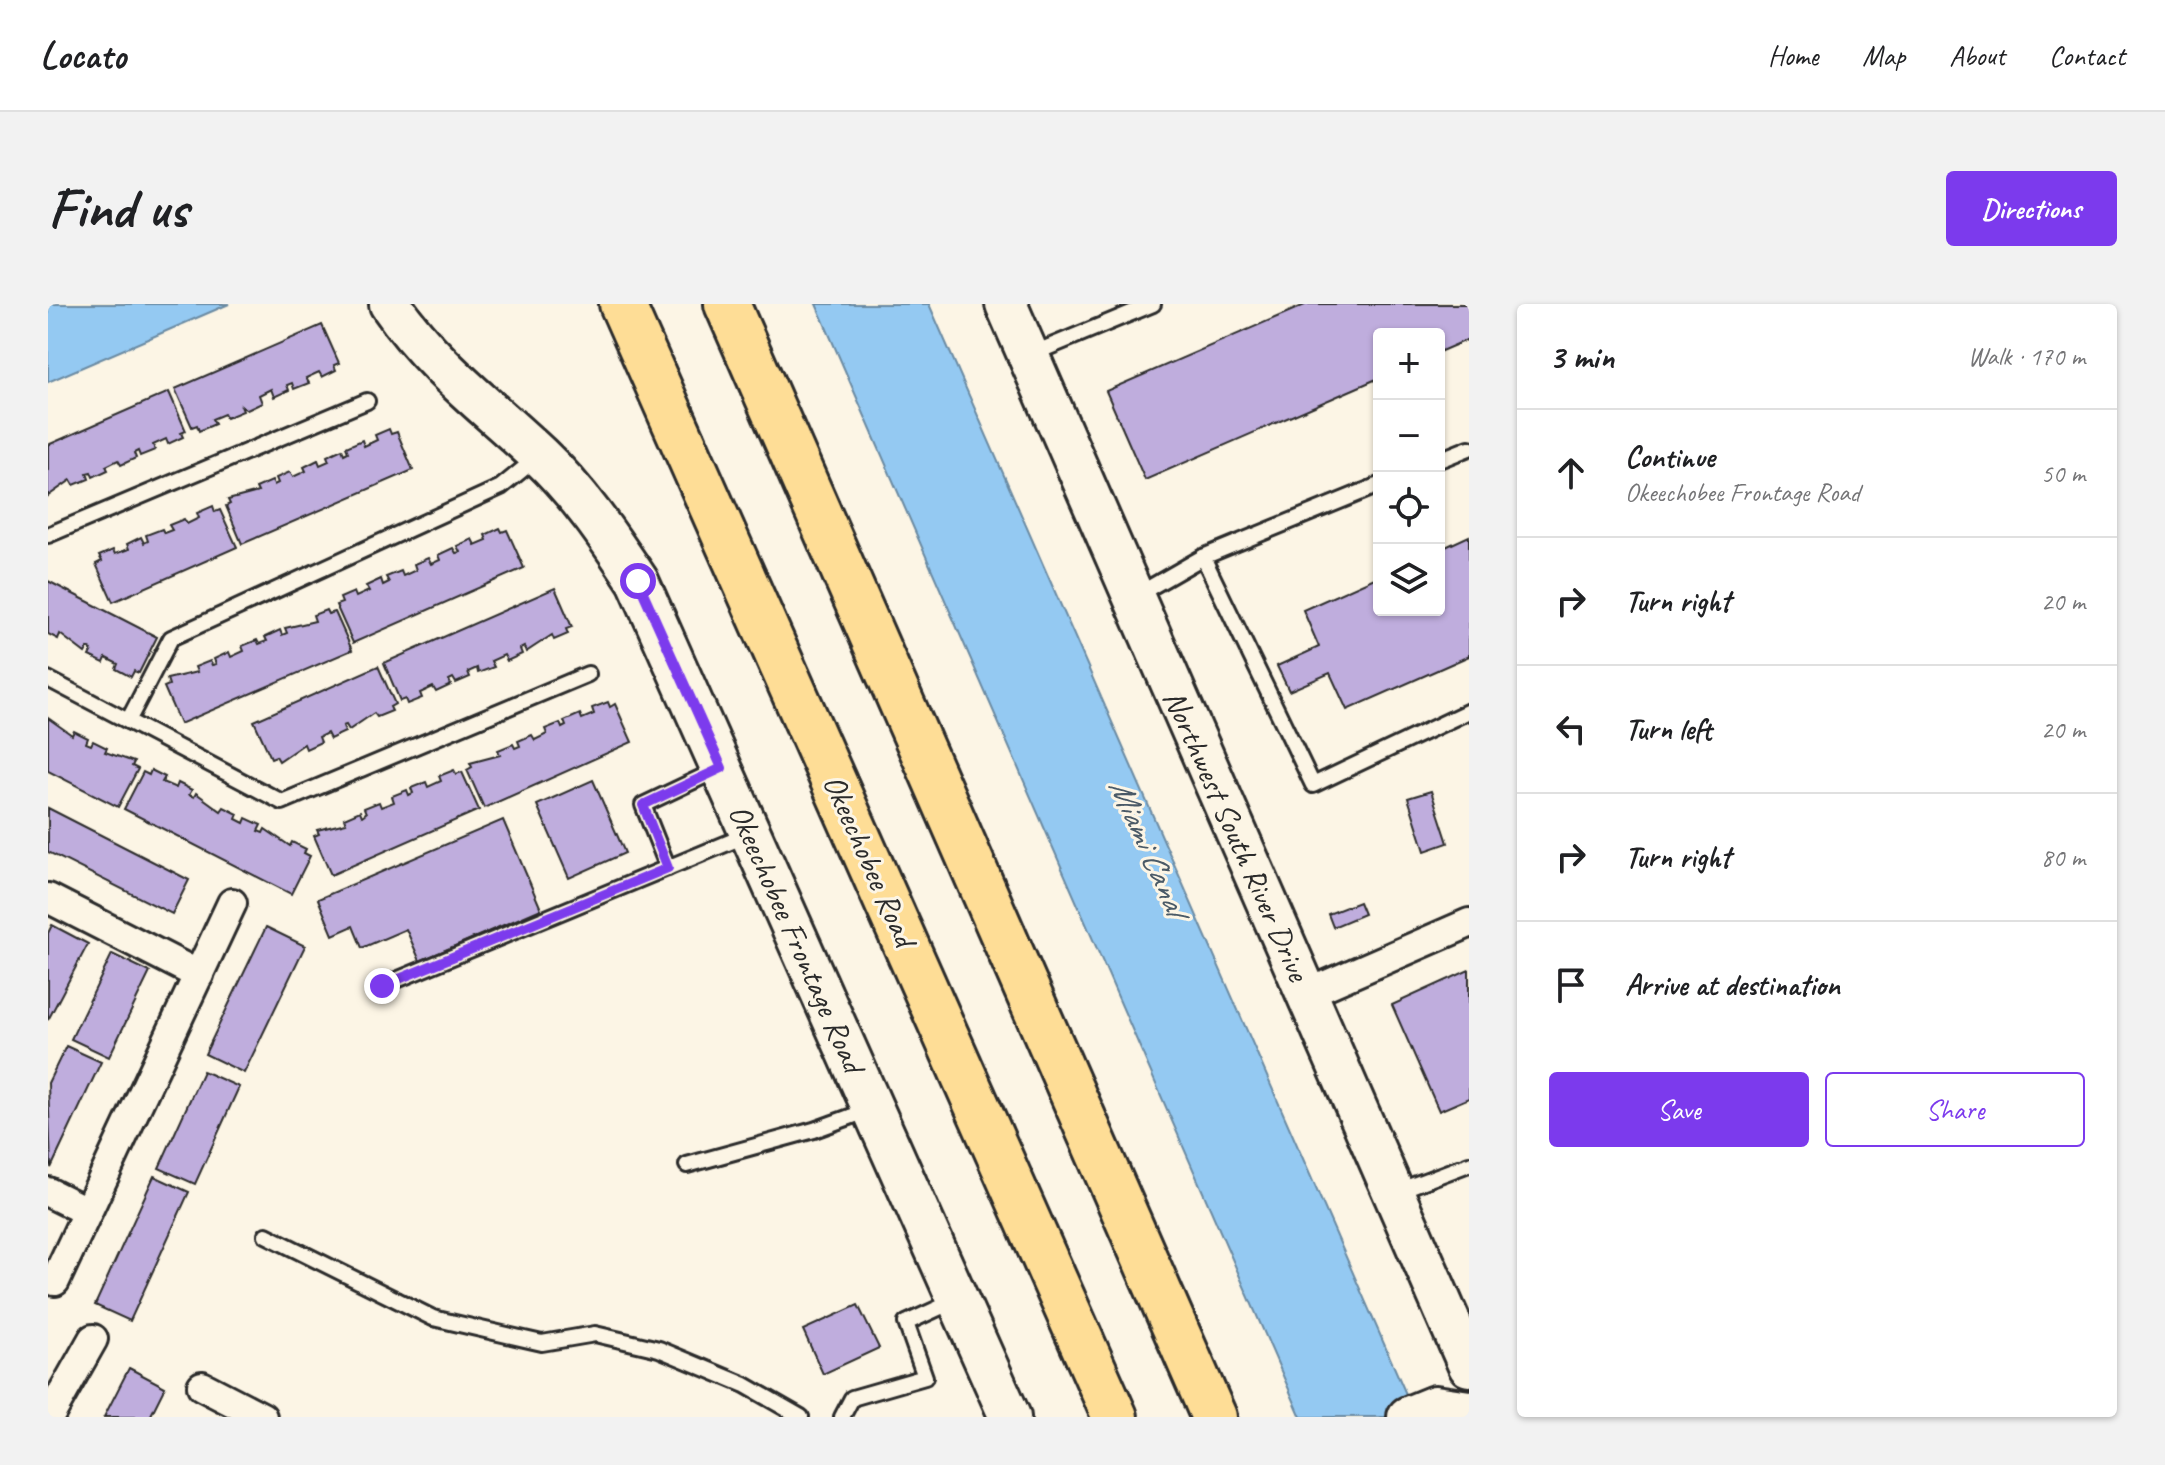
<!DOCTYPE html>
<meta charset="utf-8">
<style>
:root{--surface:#fff;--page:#f2f2f2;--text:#202124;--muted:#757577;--line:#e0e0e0;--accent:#7c3aed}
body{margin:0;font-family:Caveat,sans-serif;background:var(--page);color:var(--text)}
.controls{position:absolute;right:24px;top:24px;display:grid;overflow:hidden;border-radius:8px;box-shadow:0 2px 6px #0004}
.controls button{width:72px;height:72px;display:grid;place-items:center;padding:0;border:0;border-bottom:2px solid var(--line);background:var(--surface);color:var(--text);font:40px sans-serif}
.stop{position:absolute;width:24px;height:24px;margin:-18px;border:6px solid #7c3aed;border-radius:50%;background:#fff}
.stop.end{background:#7c3aed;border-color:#fff;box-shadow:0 2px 8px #0008}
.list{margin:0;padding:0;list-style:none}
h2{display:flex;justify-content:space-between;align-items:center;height:104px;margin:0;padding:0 32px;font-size:34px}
h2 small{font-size:26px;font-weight:400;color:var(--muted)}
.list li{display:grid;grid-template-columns:52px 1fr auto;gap:24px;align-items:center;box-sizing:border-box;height:128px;padding:0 32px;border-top:2px solid var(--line)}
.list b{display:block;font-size:30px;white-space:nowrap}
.list p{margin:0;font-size:26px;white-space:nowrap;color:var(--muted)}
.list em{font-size:26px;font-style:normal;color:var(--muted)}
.actions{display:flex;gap:16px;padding:24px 32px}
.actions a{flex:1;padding:18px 0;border:2px solid var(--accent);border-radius:8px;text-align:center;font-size:28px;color:var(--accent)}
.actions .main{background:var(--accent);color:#fff}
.icon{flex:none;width:44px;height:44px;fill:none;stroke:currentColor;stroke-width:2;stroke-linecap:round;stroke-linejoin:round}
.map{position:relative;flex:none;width:1421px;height:1113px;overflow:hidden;border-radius:8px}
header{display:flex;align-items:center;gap:48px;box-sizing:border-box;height:112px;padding:0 40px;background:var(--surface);border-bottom:2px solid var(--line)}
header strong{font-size:38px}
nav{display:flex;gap:44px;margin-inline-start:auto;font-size:28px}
.intro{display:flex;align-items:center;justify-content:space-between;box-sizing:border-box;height:192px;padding:0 48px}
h1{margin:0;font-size:56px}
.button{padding:20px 36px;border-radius:8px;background:var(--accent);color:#fff;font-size:28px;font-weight:700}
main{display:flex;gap:48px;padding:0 48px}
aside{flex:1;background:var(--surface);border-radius:8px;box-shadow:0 2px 6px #0004}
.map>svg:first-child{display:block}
</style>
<header>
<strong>Locato</strong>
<nav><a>Home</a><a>Map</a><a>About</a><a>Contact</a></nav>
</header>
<div class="intro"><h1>Find us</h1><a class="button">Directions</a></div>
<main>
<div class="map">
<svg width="1421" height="1113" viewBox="0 0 1421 1113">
<rect width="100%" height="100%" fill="#fcf5e5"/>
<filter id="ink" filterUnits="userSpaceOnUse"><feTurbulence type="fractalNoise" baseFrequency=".0125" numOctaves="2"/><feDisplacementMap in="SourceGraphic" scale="16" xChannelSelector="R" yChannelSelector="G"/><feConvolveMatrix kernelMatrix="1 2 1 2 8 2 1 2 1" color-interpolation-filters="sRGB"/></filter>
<g filter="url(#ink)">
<g fill="#94c9f2" stroke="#6a8aa2" stroke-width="2">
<polygon points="0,0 181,0 0,78"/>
<polygon points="768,0 881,0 1368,1113 1253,1113"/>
</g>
<g fill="#bfaddd" stroke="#2b2b2b" stroke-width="2">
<polygon points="1259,0 1421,0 1421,35 1391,48 1391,30 1331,30 1331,74 1097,176 1058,87"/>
<polygon points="274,21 291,59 286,61 288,66 274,73 271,68 258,74 261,79 246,85 244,79 239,81 241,86 226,93 223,85 211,91 214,99 199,106 193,102 195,107 178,114 176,110 164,115 167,120 151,127 149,121 144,123 127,85"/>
<polygon points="121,88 138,127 133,129 135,133 120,140 118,135 105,141 107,146 92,152 90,147 86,149 88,154 73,161 70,156 58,162 60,166 45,173 43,168 39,169 41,175 26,181 23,176 0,192 0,141"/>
<polygon points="341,125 343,130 349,128 365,166 194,240 178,202 182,200 180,196 210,188 208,184 224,177 226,181 230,179 228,174 242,168 245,173 258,167 256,163 270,156 272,161 281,157 279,152 294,145 296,150 300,148 298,143 314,136 316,142 329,136 327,131"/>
<polygon points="165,202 167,208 172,206 189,243 65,298 48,260 54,257 51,252 65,246 67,250 81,245 79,240 93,233 96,239 100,237 98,231 114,225 116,229 124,226 121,221 136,215 139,220 151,214 149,209"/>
<polygon points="452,224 454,228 459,226 476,264 305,339 288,301 294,299 292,294 306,288 308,293 321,287 318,282 333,275 335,281 341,278 338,273 353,267 355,272 368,266 366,260 380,254 383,260 392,256 390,251 405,244 408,249 412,248 409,242 424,235 427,241 439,236 437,231"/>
<polygon points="1421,232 1421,352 1299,406 1282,369 1241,387 1229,362 1271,343 1255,306 1331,272 1331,306 1391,306 1391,246"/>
<polygon points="0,277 109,333 91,369 86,367 83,373 68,365 70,360 58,354 56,359 41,352 44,346 40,344 37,349 12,330 10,335 0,330"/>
<polygon points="507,284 524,323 518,325 520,330 506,336 504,331 478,348 476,343 472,345 474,350 459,357 456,351 443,357 446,363 430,369 429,364 420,368 422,373 408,379 405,374 401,376 403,381 388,388 385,383 372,389 374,394 359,400 357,395 352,397 336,359"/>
<polygon points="278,306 280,310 287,308 304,346 132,420 116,383 121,381 119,375 149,368 147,363 162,357 164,361 168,360 166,355 181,348 183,353 196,347 194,342 209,336 211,340 219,337 217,333 232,326 234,331 239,329 237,324 267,317 265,311"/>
<polygon points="330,362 347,400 342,403 344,407 329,413 326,409 301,426 298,421 295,422 297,428 282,435 279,429 271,433 273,438 258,445 256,440 231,457 228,452 223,454 206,417"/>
<polygon points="560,398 562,403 567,400 584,438 436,504 419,466 424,463 422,459 452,451 450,446 465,440 467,444 472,442 470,437 484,431 487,436 499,430 497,425 512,419 514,424 518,422 516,417 532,410 534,415 546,410 544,404"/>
<polygon points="0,414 24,431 26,427 40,434 38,439 43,441 45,437 59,444 57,448 86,458 84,462 90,465 70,503 0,467"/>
<polygon points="103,466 117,473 114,478 128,484 130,479 144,486 141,491 146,493 148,489 173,507 176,503 190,510 188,515 196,519 198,514 213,521 210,527 215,529 217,525 242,542 244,538 258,545 256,549 262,552 243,590 76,505 95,468 101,471"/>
<polygon points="406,466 408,470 414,468 431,506 283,571 266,532 271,530 269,526 298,519 296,514 312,507 314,512 318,509 316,504 331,498 333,503 346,498 344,492 359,486 361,491 365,489 363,484 378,478 380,483 393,477 391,472"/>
<polygon points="545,476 577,549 521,574 489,501"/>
<polygon points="1383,487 1400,539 1377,547 1360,494"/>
<polygon points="0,504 141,576 124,610 0,548"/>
<polygon points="455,516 493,605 372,657 358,625 314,644 305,622 285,631 270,595"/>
<polygon points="1311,598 1316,610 1285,623 1280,610"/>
<polygon points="4,621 40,640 0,716 0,629"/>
<polygon points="218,623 257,642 196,769 157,750"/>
<polygon points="64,650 102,668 61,753 23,735"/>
<polygon points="1421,666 1421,794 1391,807 1344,701"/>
<polygon points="18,742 53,758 3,864 0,779"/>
<polygon points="155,767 191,783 147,880 111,864"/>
<polygon points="106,872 141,888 82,1017 47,1001"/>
<polygon points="810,1001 831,1044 775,1070 755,1026"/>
<polygon points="81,1064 117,1083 102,1113 56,1113"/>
</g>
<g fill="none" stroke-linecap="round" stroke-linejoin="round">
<defs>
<g id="lane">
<polyline points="984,50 1105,0"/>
<polyline points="1391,156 1421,144"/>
<polyline points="0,231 319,97"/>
<polyline points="1155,253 1265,481 1421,407"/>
<polyline points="1089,291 1155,253 1331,181"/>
<polyline points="0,375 234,498 540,370"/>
<polyline points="80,417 123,334 453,183 491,152"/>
<polyline points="620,564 595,501 671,465"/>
<polyline points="334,682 699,531"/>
<polyline points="639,861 766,826 821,806"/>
<polyline points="1347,888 1421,860"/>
<polyline points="218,931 385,1014 494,1039 547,1030 611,1045 697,1081 753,1113"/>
<polyline points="794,1113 804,1094 877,1073 858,1019 906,997"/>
</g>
<g id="street">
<polyline points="0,594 151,671"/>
<polyline points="1258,690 1421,619"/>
<polyline points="0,888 38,907"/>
<polyline points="7,977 184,599"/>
<polyline points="154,1082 214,1113"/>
<polyline points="1,1113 45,1035"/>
</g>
<g id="secondary">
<path d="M342 0C386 64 437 100 492 152 531 189 560 232 590 277L962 1113"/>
<polyline points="958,0 1421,1062"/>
<polyline points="1360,1113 1387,1102 1421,1107"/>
</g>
<g id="highway">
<polyline points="574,0 1067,1113"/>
<polyline points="679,0 1166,1113"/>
</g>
</defs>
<use href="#lane" stroke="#2b2b2b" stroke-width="20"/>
<use href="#street" stroke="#2b2b2b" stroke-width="34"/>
<use href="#secondary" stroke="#2b2b2b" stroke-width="46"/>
<use href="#highway" stroke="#2b2b2b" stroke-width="50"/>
<use href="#lane" stroke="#fcf5e5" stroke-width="14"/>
<use href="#street" stroke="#fcf5e5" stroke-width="28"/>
<use href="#secondary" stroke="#fcf5e5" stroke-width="40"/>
<use href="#highway" stroke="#fedd96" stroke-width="44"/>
</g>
</g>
<g fill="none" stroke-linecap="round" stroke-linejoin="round" filter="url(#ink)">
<polyline stroke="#7c3aed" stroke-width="10" points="334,682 620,564 595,501 674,464 590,277"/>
</g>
<g text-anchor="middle" stroke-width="6" stroke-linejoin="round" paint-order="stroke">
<g font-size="32" fill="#2b2b2b" stroke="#fcf5e5">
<text transform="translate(1189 531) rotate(66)" y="11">Northwest South River Drive</text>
<text transform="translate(822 556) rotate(66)" y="11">Okeechobee Road</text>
<text transform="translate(749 634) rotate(66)" y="11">Okeechobee Frontage Road</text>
</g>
<g font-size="34" font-style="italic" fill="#4a5a67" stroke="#fcf5e5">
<text transform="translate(1101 542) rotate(66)" y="12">Miami Canal</text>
</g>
</g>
</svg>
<div class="controls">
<button>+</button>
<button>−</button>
<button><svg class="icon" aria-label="locate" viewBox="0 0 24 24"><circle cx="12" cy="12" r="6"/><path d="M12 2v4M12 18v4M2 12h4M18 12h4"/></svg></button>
<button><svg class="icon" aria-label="layers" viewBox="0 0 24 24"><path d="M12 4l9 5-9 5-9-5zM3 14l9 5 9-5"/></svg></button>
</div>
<div class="stop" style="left:590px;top:277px"></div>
<div class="stop end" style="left:334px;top:682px"></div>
</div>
<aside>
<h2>3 min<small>Walk · 170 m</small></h2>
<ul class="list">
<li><svg class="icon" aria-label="ahead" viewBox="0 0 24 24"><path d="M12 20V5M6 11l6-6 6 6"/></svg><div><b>Continue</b><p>Okeechobee Frontage Road</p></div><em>50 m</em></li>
<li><svg class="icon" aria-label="right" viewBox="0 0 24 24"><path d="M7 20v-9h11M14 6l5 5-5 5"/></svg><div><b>Turn right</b></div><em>20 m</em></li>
<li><svg class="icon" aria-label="left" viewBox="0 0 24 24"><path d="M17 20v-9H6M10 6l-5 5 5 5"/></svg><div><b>Turn left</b></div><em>20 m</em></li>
<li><svg class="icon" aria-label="right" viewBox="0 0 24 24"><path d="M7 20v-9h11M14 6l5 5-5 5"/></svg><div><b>Turn right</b></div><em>80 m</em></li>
<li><svg class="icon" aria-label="arrive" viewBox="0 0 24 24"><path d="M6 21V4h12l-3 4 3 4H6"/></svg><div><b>Arrive at destination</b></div></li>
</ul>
<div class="actions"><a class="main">Save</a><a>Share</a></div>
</aside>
</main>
